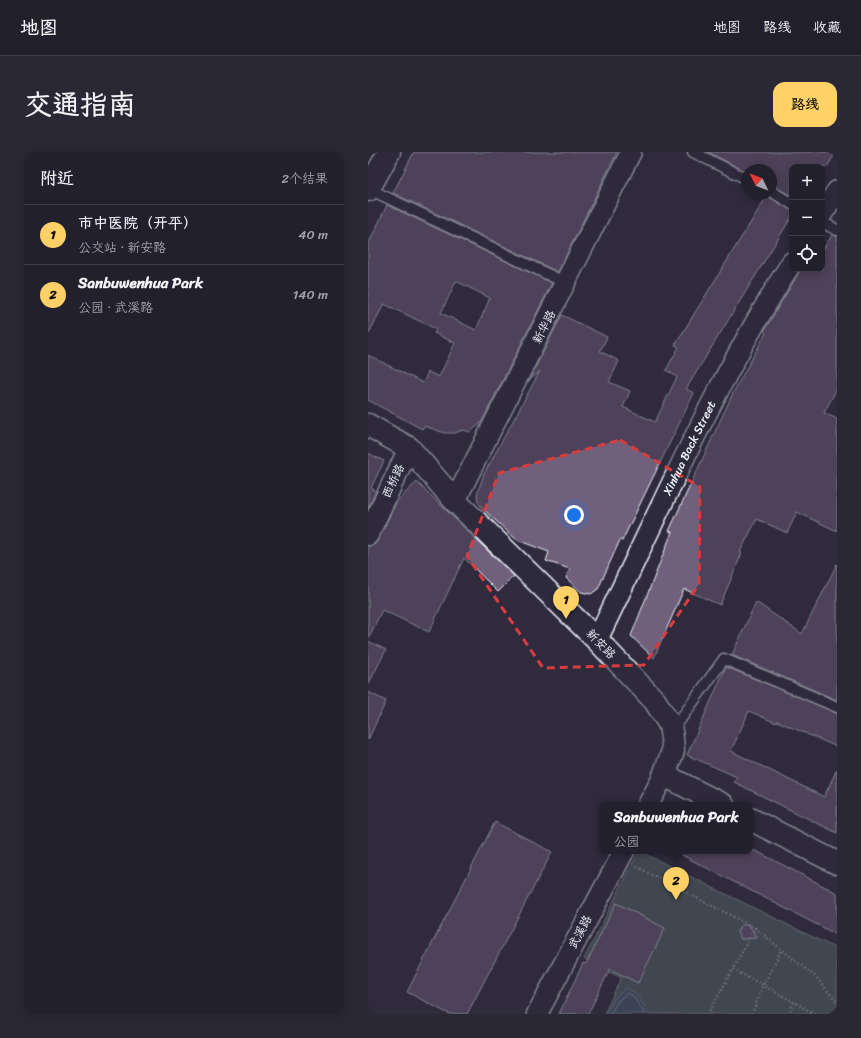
<!DOCTYPE html>
<html lang="zh">
<meta charset="utf-8">
<style>
:root{--surface:#23202e;--page:#2b2836;--text:#f1f3f6;--muted:#a3a3aa;--line:#403e4a;--accent:#ffd166}
body{margin:0;font-family:Sriracha,"LXGW WenKai TC",sans-serif;background:var(--page);color:var(--text)}
.controls{position:absolute;right:12px;top:12px;display:grid;overflow:hidden;border-radius:8px;box-shadow:0 2px 10px #0003}
.controls button{width:36px;height:36px;display:grid;place-items:center;padding:0;border:0;border-bottom:1px solid var(--line);background:var(--surface);color:var(--text);font:20px sans-serif}
.compass{position:absolute;left:373px;top:12px;width:36px;height:36px;border-radius:50%;background:var(--surface);box-shadow:0 2px 10px #0003;rotate:313deg}
.you{position:absolute;left:206px;top:363px;width:14px;height:14px;margin:-10px;border:3px solid #fff;border-radius:50%;background:#1a73e8;box-shadow:0 0 0 6px #1a73e833}
.badge{display:grid;place-items:center;width:26px;height:26px;border-radius:50%;background:var(--accent);color:#111;font-size:13px;font-weight:700}
.pin{position:absolute;translate:-50% -33px;filter:drop-shadow(0 1px 2px #0008)}
.pin::after{content:'';position:absolute;top:21px;width:14px;height:12px;background:inherit;clip-path:polygon(0 0,100% 0,50% 100%)}
.popup{position:absolute;left:231px;top:650px;width:154px;height:52px;box-sizing:border-box;display:grid;place-content:center;border-radius:8px;background:var(--surface);filter:drop-shadow(0 1px 3px #0005);font-size:13px;white-space:nowrap;color:var(--muted)}
.popup b{font-size:15px;color:var(--text)}
.popup::after{content:'';position:absolute;left:50%;top:100%;margin-left:-8px;border:8px solid transparent;border-top-color:var(--surface)}
.list{margin:0;padding:0;list-style:none}
h2{display:flex;justify-content:space-between;align-items:center;height:52px;margin:0;padding:0 16px;font-size:17px}
h2 small{font-size:13px;font-weight:400;color:var(--muted)}
.list li{display:grid;grid-template-columns:26px 1fr auto;gap:12px;align-items:center;box-sizing:border-box;height:60px;padding:0 16px;border-top:1px solid var(--line)}
.list b{display:block;font-size:15px;white-space:nowrap}
.list p{margin:0;font-size:13px;white-space:nowrap;color:var(--muted)}
.list em{font-size:13px;font-style:normal;color:var(--muted)}
.icon{flex:none;width:22px;height:22px;fill:none;stroke:currentColor;stroke-width:2;stroke-linecap:round;stroke-linejoin:round}
.map{position:relative;flex:none;width:469px;height:862px;overflow:hidden;border-radius:12px}
header{display:flex;align-items:center;gap:24px;box-sizing:border-box;height:56px;padding:0 20px;background:var(--surface);border-bottom:1px solid var(--line)}
header strong{font-size:19px}
nav{display:flex;gap:22px;margin-inline-start:auto;font-size:14px}
.intro{display:flex;align-items:center;justify-content:space-between;box-sizing:border-box;height:96px;padding:0 24px}
h1{margin:0;font-size:28px}
.button{padding:10px 18px;border-radius:12px;background:var(--accent);color:#111;font-size:14px;font-weight:700}
main{display:flex;gap:24px;padding:0 24px}
aside{flex:1;background:var(--surface);border-radius:12px;box-shadow:0 2px 10px #0003}
.map>svg:first-child{display:block}
</style>
<header>
<strong>地图</strong>
<nav><a>地图</a><a>路线</a><a>收藏</a></nav>
</header>
<div class="intro"><h1>交通指南</h1><a class="button">路线</a></div>
<main>
<aside>
<h2>附近<small>2个结果</small></h2>
<ul class="list">
<li><span class="badge">1</span><div><b>市中医院（开平）</b><p>公交站 · 新安路</p></div><em>40 m</em></li>
<li><span class="badge">2</span><div><b>Sanbuwenhua Park</b><p>公园 · 武溪路</p></div><em>140 m</em></li>
</ul>
</aside>
<div class="map">
<svg width="469" height="862" viewBox="0 0 469 862">
<rect width="100%" height="100%" fill="#2f2a3d"/>
<filter id="ink" filterUnits="userSpaceOnUse"><feTurbulence type="fractalNoise" baseFrequency=".025" numOctaves="2"/><feDisplacementMap in="SourceGraphic" scale="8" xChannelSelector="R" yChannelSelector="G"/><feConvolveMatrix kernelMatrix="1 2 1 2 8 2 1 2 1" color-interpolation-filters="sRGB"/></filter>
<g filter="url(#ink)">
<polygon fill="#566c68" stroke="#9faeb0" points="271,699 469,797 469,862 236,862 253,826 216,807"/>
<polygon fill="#4c6575" stroke="#8a9da9" points="258,836 267,841 282,862 238,862 247,846"/>
<g fill="none" stroke-linecap="round" stroke-linejoin="round">
<polyline stroke="#aab9c4" stroke-width="1" points="242,862 250,849 259,841 265,844 277,862"/>
</g>
<g fill="#71617c" stroke="#e8f1f8" fill-rule="evenodd">
<polygon points="46,0 249,0 190,120 25,41"/>
<polygon points="340,0 468,0 459,15 424,15 424,44 403,33 403,18 379,18 379,20"/>
<polygon points="399,44 424,58 424,64 318,237 326,241 254,389 252,388 230,437 223,442 213,440 198,426 202,417 178,409 181,400 149,388 115,357 110,350 109,342 116,322 172,219 160,230 194,163 239,185 232,199 251,209 241,230 262,239 255,255 287,270 309,225 298,218 311,195 307,193"/>
<path d="M19 53 184 131 113 271 102 280 95 278 87 281H77L56 274 54 277 0 248V203L55 231 60 220 71 225 87 191 66 181 68 177 16 152 0 183V93ZM88 129 122 146 108 178 73 161Z"/>
<polygon points="464,83 469,84 469,236 456,261 469,267 469,379 429,360 419,381 389,367 372,400 374,401 352,453 316,437 286,506 263,484 304,380 301,379 366,239 398,181 396,179 433,117 454,117 454,99"/>
<polygon points="0,301 16,309 3,336 8,339 0,356"/>
<polygon points="49,330 146,424 130,440 96,406 61,480 14,458 0,487 0,394 6,393 10,388 29,349"/>
<polygon points="469,412 469,548 364,503 388,450 434,482"/>
<polygon points="0,489 18,498 0,533"/>
<polygon points="358,515 469,561 469,595 409,569 408,571 381,559 363,599 456,645 469,617 469,681 366,630 369,625 319,603"/>
<polygon points="0,540 18,549 0,588"/>
<polygon points="127,670 184,700 99,862 81,862 39,840"/>
<polygon points="306,699 388,699 469,741 469,783"/>
<polygon points="248,751 297,776 270,831 242,817 220,862 191,862 215,811 218,812"/>
<polygon points="373,773 381,773 389,786 373,787 369,780"/>
</g>
<g fill="none" stroke-linecap="round" stroke-linejoin="round">
<defs>
<g id="lane">
<polyline points="325,0 379,27"/>
<polyline points="1,37 198,131"/>
<polyline points="403,39 424,52"/>
<polyline points="454,70 469,78"/>
<polyline points="304,579 356,507 469,555"/>
</g>
<g id="street">
<polyline points="454,62 469,39"/>
<polyline points="87,349 263,0"/>
<polyline points="0,383 41,296"/>
<path id="s1" d="M229 488C291 360 348 229 424 110"/>
<polyline points="280,653 296,623"/>
<polyline points="169,862 256,699"/>
</g>
<g id="secondary">
<polyline points="0,38 21,0"/>
<polyline points="0,273 41,296 87,349 229,488 287,549 302,573 304,586 305,599 296,623 355,653"/>
<polyline points="382,667 469,711"/>
</g>
</defs>
<use href="#lane" stroke="#e8f1f8" stroke-width="13"/>
<use href="#street" stroke="#e8f1f8" stroke-width="23"/>
<use href="#secondary" stroke="#e8f1f8" stroke-width="25"/>
<g stroke="#e8f1f8" stroke-width="2.5" stroke-dasharray="1 3" stroke-linecap="butt">
<polyline points="269,715 387,776 365,817"/>
<polyline points="387,776 449,826 469,850"/>
<polyline points="340,862 365,817 426,850"/>
<polyline points="384,862 395,833 414,797"/>
<polyline points="420,862 426,850 447,862"/>
</g>
<use href="#lane" stroke="#2f2a3d" stroke-width="10"/>
<use href="#street" stroke="#2f2a3d" stroke-width="20"/>
<use href="#secondary" stroke="#2f2a3d" stroke-width="22"/>
</g>
</g>
<path d="M0 0H469V862H0ZM252 288 332 335 331 432 276 513 175 516 99 404 131 321Z" fill="#2f2a3d" fill-opacity=".55" fill-rule="evenodd"/>
<path fill="none" stroke="#d83c3d" stroke-width="3" stroke-dasharray="8 5" stroke-linejoin="round" d="M252 288 332 335 331 432 276 513 175 516 99 404 131 321Z"/>
<g text-anchor="middle" stroke-width="3.5" stroke-linejoin="round" paint-order="stroke">
<g font-size="12" fill="#e8f1f8" stroke="#2f2a3d">
<text transform="translate(176 175) rotate(-63)" y="4">新华路</text>
<text dy="4" stroke="none"><textPath href="#s1" startOffset="213">Xinhua Back Street</textPath></text>
<text transform="translate(25 329) rotate(-65)" y="4">西桥路</text>
<text transform="translate(233 492) rotate(46)" y="4">新安路</text>
<text transform="translate(212 780) rotate(-62)" y="4">武溪路</text>
</g>
</g>
</svg>
<div class="controls">
<button>+</button>
<button>−</button>
<button><svg class="icon" aria-label="locate" viewBox="0 0 24 24"><circle cx="12" cy="12" r="6"/><path d="M12 2v4M12 18v4M2 12h4M18 12h4"/></svg></button>
</div>
<svg class="compass" viewBox="-18 -18 36 36"><path d="M0-13l5 13h-10z" fill="#e53935"/><path d="M0 13l5-13h-10z" fill="#a3a3aa"/></svg>
<div class="you"></div>
<div class="pin badge" style="left:198px;top:467px">1</div>
<div class="pin badge" style="left:308px;top:748px">2</div>
<div class="popup"><b>Sanbuwenhua Park</b>公园</div>
</div>
</main>
